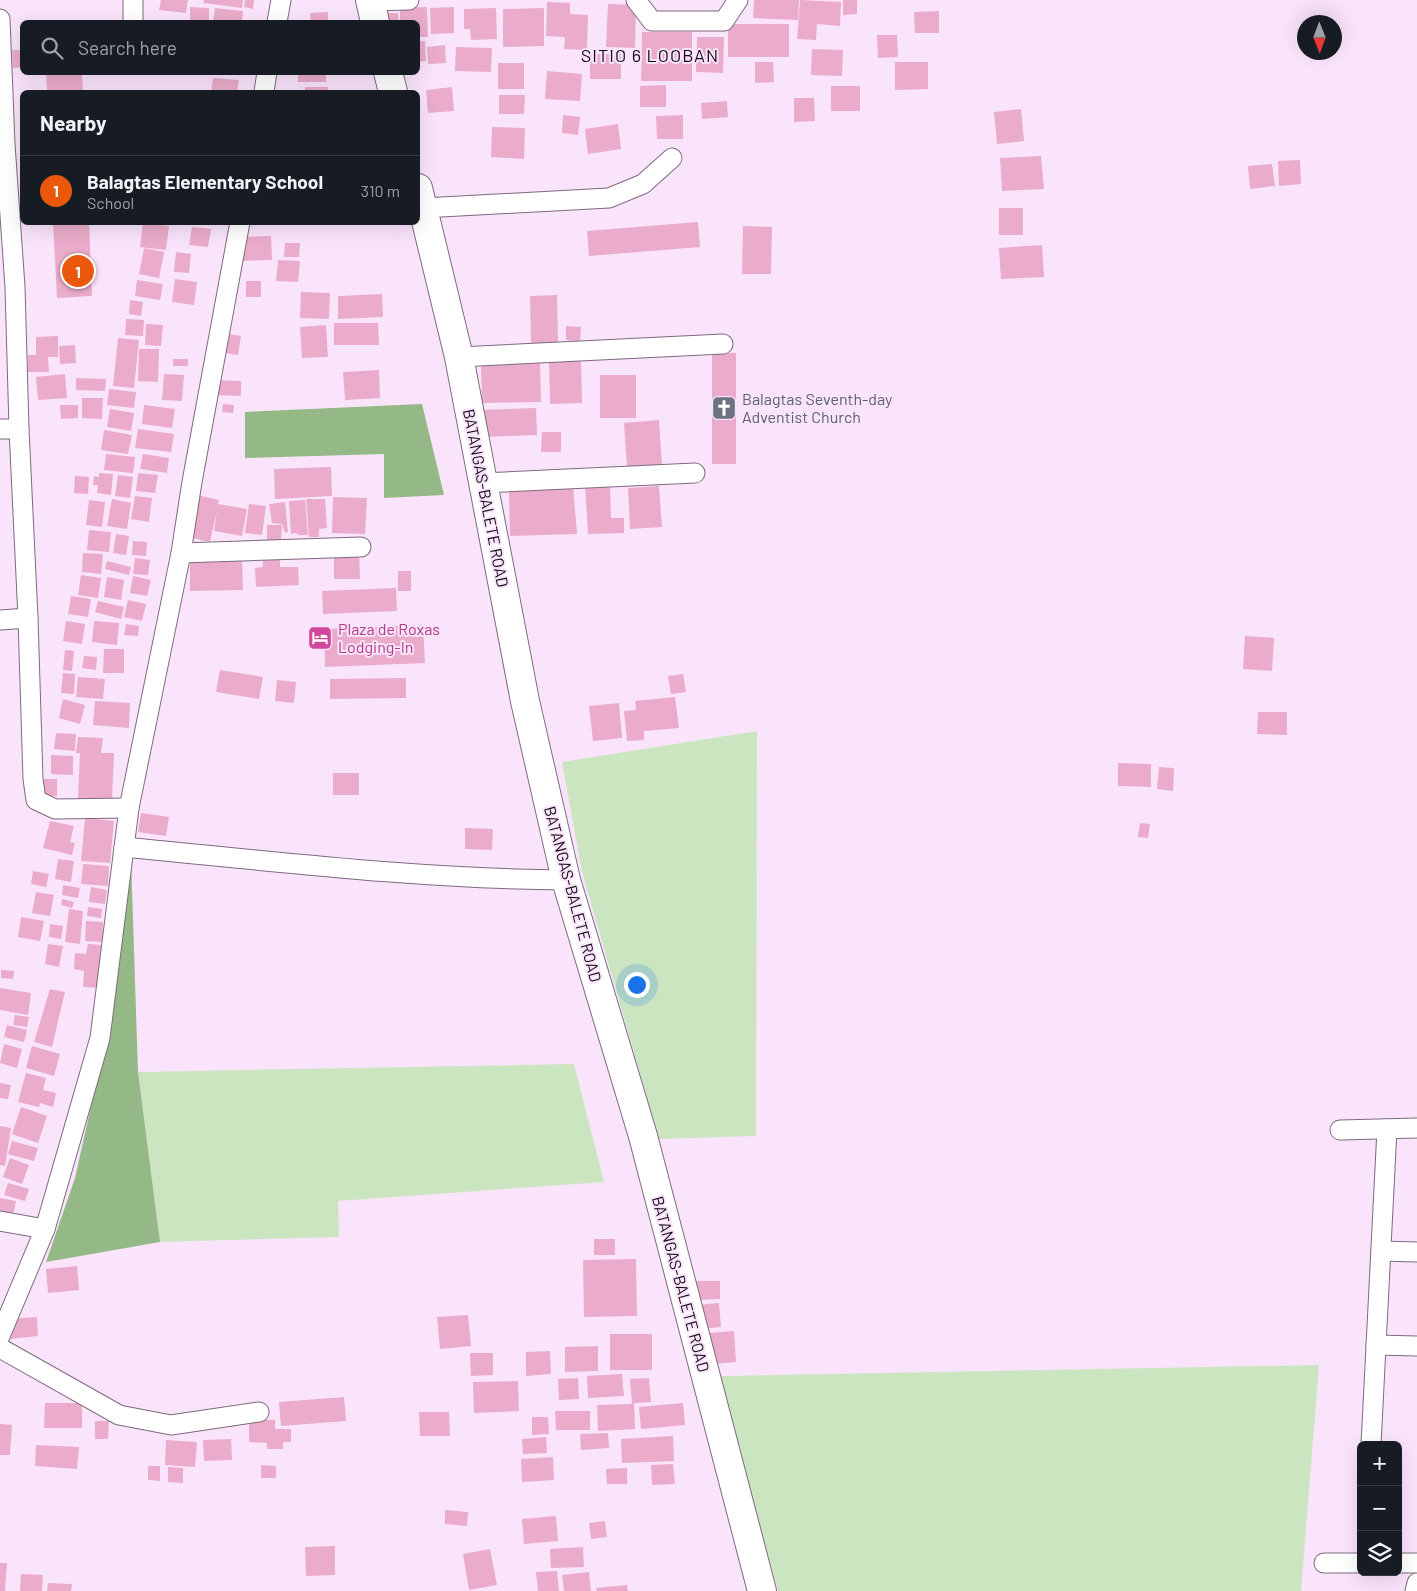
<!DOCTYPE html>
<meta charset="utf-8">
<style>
:root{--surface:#171b24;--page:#242831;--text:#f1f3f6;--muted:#9ea1a6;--line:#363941;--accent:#ea580c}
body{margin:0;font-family:Barlow,sans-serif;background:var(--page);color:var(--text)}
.controls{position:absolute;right:15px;bottom:15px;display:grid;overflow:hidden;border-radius:8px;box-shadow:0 5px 20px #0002}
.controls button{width:45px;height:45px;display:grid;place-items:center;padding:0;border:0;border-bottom:1px solid var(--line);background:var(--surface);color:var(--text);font:25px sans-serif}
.compass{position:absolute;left:1297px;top:15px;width:45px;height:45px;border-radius:50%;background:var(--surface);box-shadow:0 5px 20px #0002;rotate:179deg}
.you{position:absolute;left:636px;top:984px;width:18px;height:18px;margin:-12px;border:4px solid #fff;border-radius:50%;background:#1a73e8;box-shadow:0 0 0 8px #1a73e833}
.badge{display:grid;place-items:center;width:32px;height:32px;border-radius:50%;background:var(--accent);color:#fff;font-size:16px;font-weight:700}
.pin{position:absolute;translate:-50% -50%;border:2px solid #fff;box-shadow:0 1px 5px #0006}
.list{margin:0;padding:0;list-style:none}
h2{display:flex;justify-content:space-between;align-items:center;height:65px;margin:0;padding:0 20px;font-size:21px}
h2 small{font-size:16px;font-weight:400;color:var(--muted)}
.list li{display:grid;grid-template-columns:32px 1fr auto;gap:15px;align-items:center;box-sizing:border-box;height:70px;padding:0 20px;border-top:1px solid var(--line)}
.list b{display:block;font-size:19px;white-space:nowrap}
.list p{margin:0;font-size:16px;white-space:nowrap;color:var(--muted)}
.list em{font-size:16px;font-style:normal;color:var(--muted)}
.icon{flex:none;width:28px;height:28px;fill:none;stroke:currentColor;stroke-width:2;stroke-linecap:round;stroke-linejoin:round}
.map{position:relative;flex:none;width:1417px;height:1591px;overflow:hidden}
.search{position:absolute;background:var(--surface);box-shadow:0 5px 20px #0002;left:20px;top:20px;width:400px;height:55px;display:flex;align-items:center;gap:12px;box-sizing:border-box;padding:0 18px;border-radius:8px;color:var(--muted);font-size:19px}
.panel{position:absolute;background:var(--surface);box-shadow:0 5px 20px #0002;left:20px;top:90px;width:400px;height:135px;border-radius:8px}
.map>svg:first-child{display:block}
</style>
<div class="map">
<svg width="1417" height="1591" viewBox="0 0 1417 1591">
<rect width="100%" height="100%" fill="#fae4fc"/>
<g fill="#cce5c1">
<polygon points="757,731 756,1136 659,1139 582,872 562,762"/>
<polygon points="574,1064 604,1182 338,1201 339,1237 160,1242 138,1072"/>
<polygon points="1319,1365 1301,1591 778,1591 719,1376"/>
</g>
<g fill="#95b986">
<polygon points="422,404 444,495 384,498 384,454 245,458 245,412"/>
<polygon points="131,858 138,1072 160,1242 46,1262 75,1178 107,1035"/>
</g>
<g fill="#eaacca">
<polygon points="161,0 188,0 186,13 159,10"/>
<polygon points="204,0 243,0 242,8 203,3"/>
<polygon points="245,0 254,0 253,9 244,7"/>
<polygon points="754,0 799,0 798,20 753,18"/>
<polygon points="800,0 841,2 840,26 817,24 816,40 797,39"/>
<polygon points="843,0 857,0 857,14 843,15"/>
<polygon points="547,2 570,3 570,14 588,15 587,50 564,49 565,37 546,36"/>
<polygon points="608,4 636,5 635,48 606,47"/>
<polygon points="190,7 209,8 209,22 190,22"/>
<polygon points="427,7 428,37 418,37 418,22 400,22 400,8"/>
<polygon points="454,7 454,33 431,34 430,8"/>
<polygon points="215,8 243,11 242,22 213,22"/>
<polygon points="496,8 497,39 471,40 470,29 464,29 464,9"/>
<polygon points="544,8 544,46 503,47 503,9"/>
<polygon points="939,11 939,33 915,33 914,12"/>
<polygon points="328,12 328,22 311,22 310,13"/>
<polygon points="386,13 398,13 399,22 386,22"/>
<rect x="728" y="24" width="61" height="33"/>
<polygon points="642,32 692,32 692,81 641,81"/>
<polygon points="877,35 897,35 898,57 878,58"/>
<polygon points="697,37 724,37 723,73 696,72"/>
<polygon points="418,41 425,41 426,61 418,62"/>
<polygon points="445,45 446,63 428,64 427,47"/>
<polygon points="456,47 492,48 491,72 455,71"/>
<polygon points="812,49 843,50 842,76 811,75"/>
<polygon points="12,50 22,50 22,67 13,68"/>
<rect x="590" y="54" width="31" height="25"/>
<polygon points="755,62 773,62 774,82 755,83"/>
<polygon points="895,62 928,62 928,89 895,90"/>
<rect x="498" y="63" width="26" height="26"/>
<polygon points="547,71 582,74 580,101 545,99"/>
<polygon points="46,72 82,72 83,92 47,92"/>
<rect x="298" y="72" width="28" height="10"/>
<polygon points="213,78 239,80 237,92 211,92"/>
<polygon points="666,85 666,107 640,107 640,86"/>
<rect x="831" y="86" width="29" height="25"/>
<rect x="305" y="87" width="23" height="5"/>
<polygon points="452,87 454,111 428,113 426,90"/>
<polygon points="499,95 525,95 524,114 499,114"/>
<polygon points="794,98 814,98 815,121 794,122"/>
<polygon points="727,101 728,117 702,119 701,103"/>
<polygon points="1021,109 1024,141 997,144 994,112"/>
<polygon points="563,115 580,117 578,135 562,133"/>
<polygon points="683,115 683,139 657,139 656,116"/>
<polygon points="618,124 621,149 588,154 585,129"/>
<polygon points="492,127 525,128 524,159 491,157"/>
<polygon points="1041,156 1044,189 1002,191 1000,158"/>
<polygon points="1300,160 1301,184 1279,186 1278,161"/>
<polygon points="1272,164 1275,186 1250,189 1248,166"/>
<rect x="999" y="208" width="24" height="27"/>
<polygon points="53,222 89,222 92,296 57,298"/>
<polygon points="698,222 700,247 589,256 587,231"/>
<polygon points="143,223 169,226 166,250 140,247"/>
<polygon points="743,226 772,227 771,274 742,274"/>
<polygon points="192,227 211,229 208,247 189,245"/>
<polygon points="271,236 272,260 238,261 237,237"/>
<polygon points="285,243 300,243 299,257 284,257"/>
<polygon points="1042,245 1044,277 1001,279 999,248"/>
<polygon points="144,248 164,252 159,278 139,274"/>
<polygon points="176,252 191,254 189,273 174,272"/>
<polygon points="278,260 300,261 298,282 276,281"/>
<polygon points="175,279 197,282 194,305 172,302"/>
<polygon points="137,280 163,284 160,300 135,296"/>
<rect x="246" y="281" width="15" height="16"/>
<polygon points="301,292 330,293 329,319 300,318"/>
<polygon points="382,294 383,317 338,319 338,296"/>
<polygon points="557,295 558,343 531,344 530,296"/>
<polygon points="130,300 143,302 141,316 129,314"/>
<polygon points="126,319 144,320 143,336 125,335"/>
<polygon points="334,323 378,323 379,345 334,345"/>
<polygon points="146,324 163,325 161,346 145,345"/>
<polygon points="326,325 328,357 302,358 300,327"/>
<polygon points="566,326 581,327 580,341 566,340"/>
<polygon points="223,333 241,336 238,355 220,352"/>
<polygon points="58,336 58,357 48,357 49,372 28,372 28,355 36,355 36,337"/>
<polygon points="118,338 139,340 134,388 113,386"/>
<polygon points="75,345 76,363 60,364 59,346"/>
<polygon points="139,349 159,349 158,382 138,381"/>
<rect x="712" y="353" width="24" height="111"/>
<rect x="173" y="359" width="15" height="7"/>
<polygon points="581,360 582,403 550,404 549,361"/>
<polygon points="540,363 541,402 482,403 481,365"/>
<polygon points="379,370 380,398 345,400 343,372"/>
<polygon points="65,374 67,398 38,400 36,377"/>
<polygon points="164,374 184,375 182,401 162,400"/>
<rect x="600" y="375" width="36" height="43"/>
<polygon points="76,378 106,379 105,391 76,390"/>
<polygon points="215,380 241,381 241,396 214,395"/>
<polygon points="109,389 136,392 134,408 107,405"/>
<polygon points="82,398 103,398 102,419 82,418"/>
<polygon points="223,404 234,405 233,413 222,412"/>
<polygon points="60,405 78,405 78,418 61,419"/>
<polygon points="144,405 175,409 172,428 142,424"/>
<polygon points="536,408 537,435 479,437 478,410"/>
<polygon points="110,409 134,413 131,431 107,427"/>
<polygon points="659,420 662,465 627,467 624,423"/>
<polygon points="138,429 174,434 171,452 135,448"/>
<polygon points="104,430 132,435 128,454 101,450"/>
<polygon points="542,432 561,432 561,452 541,452"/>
<polygon points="106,454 135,457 133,473 104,470"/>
<polygon points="143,454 169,458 167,473 140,469"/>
<polygon points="331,467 332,496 275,499 274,469"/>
<polygon points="99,473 113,474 111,495 97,493 98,485 93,485 94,476 99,477"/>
<polygon points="138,473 158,475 155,493 136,491"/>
<polygon points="118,475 133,477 130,498 115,496"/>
<polygon points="75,476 89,477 88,494 74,493"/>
<polygon points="610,483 611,518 624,518 624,533 588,534 585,484"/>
<polygon points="573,486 577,534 510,536 509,491"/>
<polygon points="659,486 662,527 630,529 628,488"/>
<polygon points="197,495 219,500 218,504 247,509 242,536 214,531 217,510 210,542 188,537"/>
<polygon points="135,496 152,498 149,522 131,519"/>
<polygon points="333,497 367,498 365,534 332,533"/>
<polygon points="112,499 131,503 127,529 107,526"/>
<polygon points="306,499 325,499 327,528 319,529 319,537 309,537"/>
<polygon points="89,500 105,502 102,527 86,525"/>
<polygon points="305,500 308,535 299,535 296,533 291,534 289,501"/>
<polygon points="285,502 288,532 285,533 282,524 272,523 269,504"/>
<polygon points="249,504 266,506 262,535 245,533"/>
<polygon points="267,525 282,525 281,540 267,540"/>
<polygon points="89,530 111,532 109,552 87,550"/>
<polygon points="116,534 129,536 126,555 113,553"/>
<polygon points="133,541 147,542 146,556 132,555"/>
<polygon points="334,550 359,550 360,579 334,579"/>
<polygon points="83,553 103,554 101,574 82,572"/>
<polygon points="242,556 243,590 190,591 190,557"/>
<polygon points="280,556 280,567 298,567 299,585 256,587 255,568 263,567 263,557"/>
<polygon points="135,558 150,560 148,575 133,574"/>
<polygon points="107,561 131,567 129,575 105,569"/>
<rect x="398" y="571" width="13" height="20"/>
<polygon points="81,575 101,578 98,598 78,595"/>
<polygon points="133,576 151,580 147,596 130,593"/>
<polygon points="107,577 124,580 121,600 104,597"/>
<polygon points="396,588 397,611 323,614 322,591"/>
<polygon points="71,596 91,599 88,617 68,614"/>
<polygon points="128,600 146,604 142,621 124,617"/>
<polygon points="98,601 124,607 121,619 95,612"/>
<polygon points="66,621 85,624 82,644 63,641"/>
<polygon points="94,621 119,623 117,645 92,642"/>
<polygon points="126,624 139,626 138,636 124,635"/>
<polygon points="423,625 425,663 325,667 324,629"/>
<polygon points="1245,636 1274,638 1272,671 1243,669"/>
<polygon points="104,649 124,649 124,673 103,673"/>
<polygon points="65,650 74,651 72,671 63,670"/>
<polygon points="84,656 97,657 96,670 82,668"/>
<polygon points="220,670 263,677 259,699 216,692"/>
<polygon points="63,673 75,674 74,694 61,693"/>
<polygon points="683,674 686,692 671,694 668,676"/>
<polygon points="78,677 105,679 103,699 76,697"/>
<polygon points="406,678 406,698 330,699 330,679"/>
<polygon points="277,680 296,682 294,703 275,701"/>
<polygon points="675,697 679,728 644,731 644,740 627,741 624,711 636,710 635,701"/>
<polygon points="63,699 85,705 80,724 59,718"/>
<polygon points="95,701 130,703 129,728 93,725"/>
<polygon points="619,703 622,738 593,741 589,706"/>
<polygon points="1258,712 1287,712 1287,735 1257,734"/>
<polygon points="56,733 76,734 75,751 54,749"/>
<polygon points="78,737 103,738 101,753 114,753 112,800 78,799 80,753 76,753"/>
<polygon points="51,755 73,756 73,775 51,774"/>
<polygon points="1118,763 1151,764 1151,787 1118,786"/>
<polygon points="1159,767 1174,768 1173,791 1157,789"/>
<rect x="333" y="773" width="26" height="22"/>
<rect x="44" y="779" width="13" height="17"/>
<polygon points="141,813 169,817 166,836 138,832"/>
<polygon points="85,818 114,821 110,863 81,861"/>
<polygon points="50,821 74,826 70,842 75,843 72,855 43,848"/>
<polygon points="1140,823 1150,824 1148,838 1138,837"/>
<polygon points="465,828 493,829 492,850 465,849"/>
<polygon points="58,859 74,861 71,882 55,879"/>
<polygon points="83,864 109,866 108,886 81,884"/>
<polygon points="33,871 49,874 46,887 31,884"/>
<polygon points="63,885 80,888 78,898 62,895"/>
<polygon points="91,887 107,890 105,904 89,902"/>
<polygon points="36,892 54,895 50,916 32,913"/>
<polygon points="62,899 74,902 72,908 61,905"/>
<polygon points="88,907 102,909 101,918 87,916"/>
<polygon points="69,909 83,911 80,944 65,942"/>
<polygon points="21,917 44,921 40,941 18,937"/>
<polygon points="86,921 103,922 102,942 85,941"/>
<polygon points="50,924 63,926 61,939 49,937"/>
<polygon points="48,944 63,946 59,967 45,964"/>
<polygon points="88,944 103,945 99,988 83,987 84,971 74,969 75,953 86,954"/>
<polygon points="1,970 14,971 13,979 1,978"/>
<polygon points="0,988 31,993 28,1015 0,1010"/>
<polygon points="50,989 65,992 52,1047 34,1042"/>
<polygon points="15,1015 29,1017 27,1027 13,1025"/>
<polygon points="7,1025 27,1030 24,1042 4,1037"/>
<polygon points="4,1044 22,1049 17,1068 0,1063"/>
<polygon points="32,1046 60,1054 54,1076 26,1068"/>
<polygon points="26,1073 46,1078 43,1090 56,1093 53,1107 40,1103 39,1107 18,1102"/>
<polygon points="0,1083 11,1085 8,1099 0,1098"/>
<polygon points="21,1107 47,1116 38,1143 12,1134"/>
<polygon points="0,1126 11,1128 5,1166 0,1165"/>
<polygon points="12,1141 38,1148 34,1161 8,1154"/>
<polygon points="10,1158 29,1165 22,1184 3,1177"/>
<polygon points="8,1183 29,1189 25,1201 4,1195"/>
<polygon points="0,1198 16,1201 12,1222 0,1220"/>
<rect x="594" y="1239" width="21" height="16"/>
<polygon points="636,1259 637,1316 584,1317 583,1260"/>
<polygon points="77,1266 79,1290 48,1293 46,1269"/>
<polygon points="697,1281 720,1281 720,1299 697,1300"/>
<polygon points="719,1303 721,1327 700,1329 698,1305"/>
<polygon points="468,1315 471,1346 440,1349 437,1317"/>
<polygon points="37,1317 38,1336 10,1339 8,1319"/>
<polygon points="734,1331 736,1362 711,1364 708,1333"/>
<rect x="610" y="1334" width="42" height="36"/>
<polygon points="598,1346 598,1371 565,1372 565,1347"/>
<polygon points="550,1351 551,1374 526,1376 526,1352"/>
<polygon points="470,1353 493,1353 493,1375 471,1376"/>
<polygon points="622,1374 624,1396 588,1398 587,1376"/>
<polygon points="578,1378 579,1399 559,1400 558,1379"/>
<polygon points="649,1378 651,1402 634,1403 635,1429 598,1431 597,1405 632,1404 630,1379"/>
<polygon points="518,1381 519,1411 474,1413 473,1382"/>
<polygon points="344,1397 346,1421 281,1426 279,1402"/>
<polygon points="45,1403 82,1403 82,1428 44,1428"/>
<polygon points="683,1403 685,1425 641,1429 639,1407"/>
<polygon points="555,1411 590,1411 590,1430 556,1430"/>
<polygon points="419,1412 449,1412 450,1436 420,1436"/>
<polygon points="532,1417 548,1417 549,1434 532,1435"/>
<polygon points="249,1419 275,1420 275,1429 291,1429 291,1442 283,1442 283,1449 267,1449 267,1443 249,1442"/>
<polygon points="95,1421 109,1421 108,1439 95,1439"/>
<polygon points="0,1424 12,1425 10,1455 0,1455"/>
<polygon points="608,1433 609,1448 581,1450 580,1434"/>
<polygon points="673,1436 674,1461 622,1463 621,1439"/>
<polygon points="546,1437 547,1453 523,1454 522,1439"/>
<polygon points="231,1439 232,1460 204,1461 203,1440"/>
<polygon points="166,1440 197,1442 195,1467 165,1465"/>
<polygon points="36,1445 79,1447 77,1469 35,1466"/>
<polygon points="553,1457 554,1480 522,1482 521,1459"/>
<polygon points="673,1464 675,1484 652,1485 651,1465"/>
<polygon points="261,1465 276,1466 276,1478 261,1478"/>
<polygon points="148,1466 160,1466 160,1481 148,1480"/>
<polygon points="168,1467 183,1468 183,1483 168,1482"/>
<polygon points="627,1468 627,1484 607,1484 606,1469"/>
<polygon points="445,1510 468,1512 467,1526 445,1524"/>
<polygon points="556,1516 558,1541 524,1544 522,1519"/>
<polygon points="605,1521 607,1537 591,1539 589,1523"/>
<polygon points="335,1546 335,1575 306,1576 305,1547"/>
<polygon points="583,1547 584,1567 551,1568 550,1549"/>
<polygon points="490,1549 497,1585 469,1590 463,1554"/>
<polygon points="0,1563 7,1563 5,1591 0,1591"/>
<polygon points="557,1571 559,1591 538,1591 536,1572"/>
<polygon points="589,1572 591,1591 564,1591 562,1575"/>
<polygon points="21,1574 43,1575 42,1591 20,1591"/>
<polygon points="48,1583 72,1584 71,1591 47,1591"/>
<polygon points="627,1585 628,1591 597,1591 596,1588"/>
</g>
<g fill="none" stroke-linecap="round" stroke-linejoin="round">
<defs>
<g id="street">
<polyline points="133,0 133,22"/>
<polyline points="636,0 652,21 724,21 738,0"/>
<polyline points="370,1 409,0"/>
<polyline points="0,19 5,144 15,287 19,429 28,618 33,779 36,800 55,809 129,808"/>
<polyline points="277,22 281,0"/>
<polyline points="264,92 267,72"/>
<polyline points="423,208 609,198 643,184 672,158"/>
<polyline points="459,357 723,344"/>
<polyline points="0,429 19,429"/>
<polyline points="482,483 695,473"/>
<polyline points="181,553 361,547"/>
<polyline points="0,620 28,618"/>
<path d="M124 847C271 861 418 879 566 880"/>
<polyline points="1340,1130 1417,1128"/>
<polyline points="0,1221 45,1229"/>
<polyline points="1381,1251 1417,1252"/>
<polyline points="0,1336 45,1229 100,1038 129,808 181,553 192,482 240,222"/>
<polyline points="1376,1345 1417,1346"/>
<polyline points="0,1348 119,1415 171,1425 259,1412"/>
<polyline points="1371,1445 1387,1129"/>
<polyline points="1324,1563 1361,1563"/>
<polyline points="1398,1563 1417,1563"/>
<polyline points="1415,1591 1417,1583"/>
</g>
<g id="secondary">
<polyline points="370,0 375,22"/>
<polyline points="388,72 393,92"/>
<polyline points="418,188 459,357 525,701 566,880 643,1136 762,1591"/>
</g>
</defs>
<use href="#street" stroke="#7d6a7e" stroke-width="21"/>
<use href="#secondary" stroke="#7d6a7e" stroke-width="30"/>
<use href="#street" stroke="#fff" stroke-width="19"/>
<use href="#secondary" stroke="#fff" stroke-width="28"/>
</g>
<defs>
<symbol id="church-square" viewBox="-11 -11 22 22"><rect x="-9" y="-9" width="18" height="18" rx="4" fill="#6b7280" stroke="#fae4fc"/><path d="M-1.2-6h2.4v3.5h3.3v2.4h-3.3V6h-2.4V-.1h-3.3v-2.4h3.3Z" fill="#fff"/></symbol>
<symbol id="hotel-square" viewBox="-11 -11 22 22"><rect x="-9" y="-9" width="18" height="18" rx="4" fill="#d1479c" stroke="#fae4fc"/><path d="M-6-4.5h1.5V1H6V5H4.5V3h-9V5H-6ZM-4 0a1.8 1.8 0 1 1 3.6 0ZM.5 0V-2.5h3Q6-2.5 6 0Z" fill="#fff"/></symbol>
</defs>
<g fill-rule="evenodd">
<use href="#church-square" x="710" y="394" width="28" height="28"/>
<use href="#hotel-square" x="306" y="624" width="28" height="28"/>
</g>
<g text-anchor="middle" stroke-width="4" stroke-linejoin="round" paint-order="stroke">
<g font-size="16" fill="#5b616d" stroke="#fae4fc" text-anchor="start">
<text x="742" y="405">Balagtas Seventh-day<tspan x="742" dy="18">Adventist Church</tspan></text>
</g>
<g font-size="16" fill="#120b13" stroke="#fae4fc">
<text transform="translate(486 498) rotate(79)" y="6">BATANGAS-BALETE ROAD</text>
<text transform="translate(573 894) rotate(75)" y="6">BATANGAS-BALETE ROAD</text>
<text transform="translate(681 1284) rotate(75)" y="6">BATANGAS-BALETE ROAD</text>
</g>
<g font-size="16" fill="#b23c85" stroke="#fae4fc" text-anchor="start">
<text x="338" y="635">Plaza de Roxas<tspan x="338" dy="18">Lodging-In</tspan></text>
</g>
<g font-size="18" letter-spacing="1" fill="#120b13" stroke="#fae4fc">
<text x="650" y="62">SITIO 6 LOOBAN</text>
</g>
</g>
</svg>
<div class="controls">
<button>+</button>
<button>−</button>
<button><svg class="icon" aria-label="layers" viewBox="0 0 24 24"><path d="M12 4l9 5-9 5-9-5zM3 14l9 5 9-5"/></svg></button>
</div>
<svg class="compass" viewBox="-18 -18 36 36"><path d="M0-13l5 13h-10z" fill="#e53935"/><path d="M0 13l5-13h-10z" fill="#9ea1a6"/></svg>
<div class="you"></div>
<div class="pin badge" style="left:78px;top:271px">1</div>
<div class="search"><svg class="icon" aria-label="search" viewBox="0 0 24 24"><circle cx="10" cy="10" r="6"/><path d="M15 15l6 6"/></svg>Search here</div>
<section class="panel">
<h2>Nearby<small></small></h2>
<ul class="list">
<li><span class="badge">1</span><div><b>Balagtas Elementary School</b><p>School</p></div><em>310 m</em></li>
</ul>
</section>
</div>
